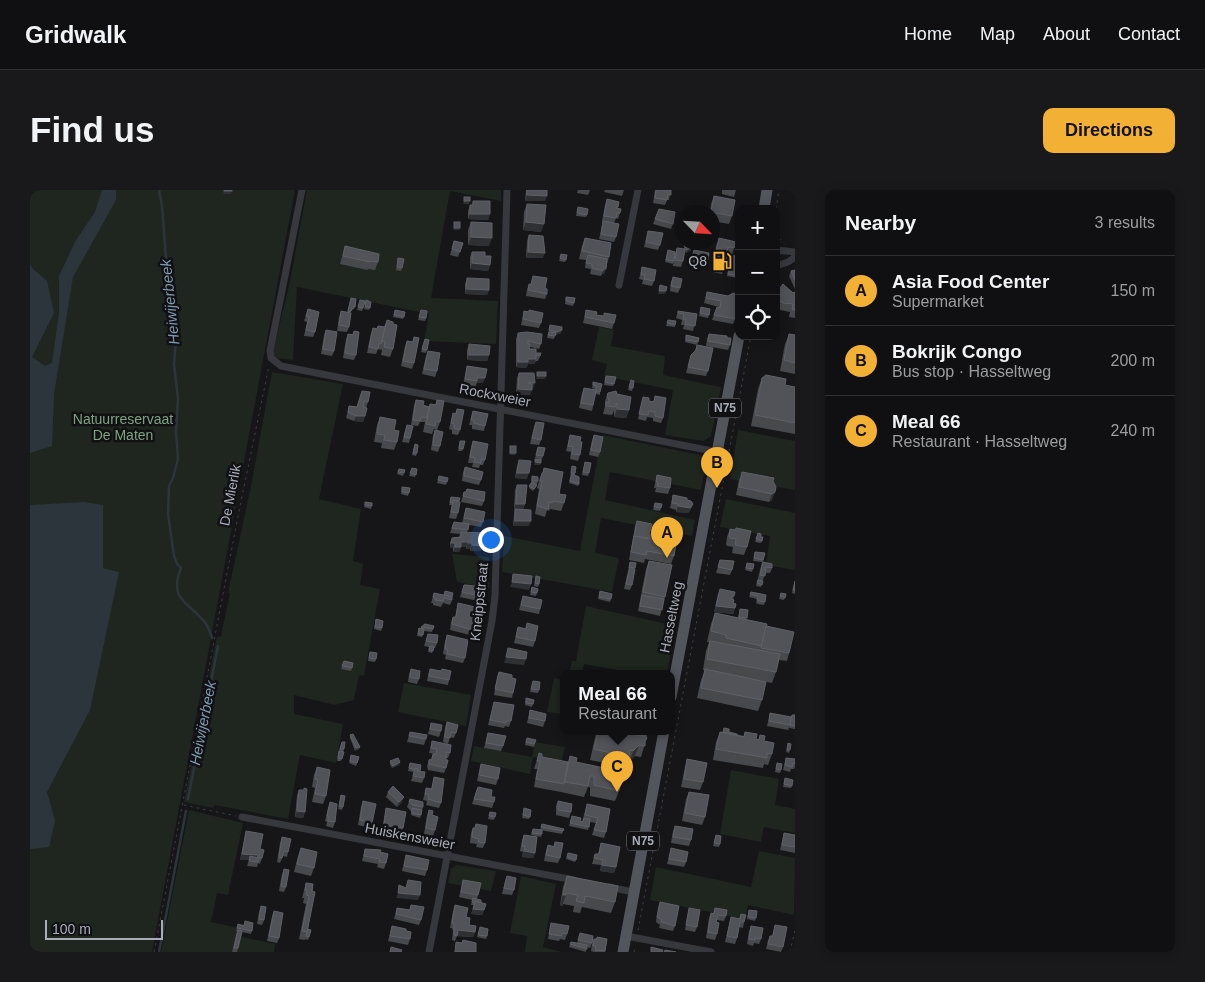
<!DOCTYPE html>
<meta charset="utf-8">
<style>
:root{--surface:#101012;--page:#19191b;--text:#f1f3f6;--muted:#9c9d9f;--line:#303032;--accent:#f2b134}
body{margin:0;font-family:Helvetica,sans-serif;background:var(--page);color:var(--text)}
.controls{position:absolute;right:15px;top:15px;display:grid;overflow:hidden;border-radius:10px;box-shadow:0 2px 12px #0003}
.controls button{width:45px;height:45px;display:grid;place-items:center;padding:0;border:0;border-bottom:1px solid var(--line);background:var(--surface);color:var(--text);font:25px sans-serif}
.compass{position:absolute;left:645px;top:15px;width:45px;height:45px;border-radius:50%;background:var(--surface);box-shadow:0 2px 12px #0003;rotate:115deg}
.scale{position:absolute;left:15px;bottom:12px;width:118px;box-sizing:border-box;padding-left:5px;border:2px solid #a8adb8;border-top:0;font-size:14px;line-height:18px;white-space:nowrap;color:#a8adb8;-webkit-text-stroke:4px #111113;paint-order:stroke}
.you{position:absolute;left:460px;top:349px;width:18px;height:18px;margin:-12px;border:4px solid #fff;border-radius:50%;background:#1a73e8;box-shadow:0 0 0 8px #1a73e833}
.badge{display:grid;place-items:center;width:32px;height:32px;border-radius:50%;background:var(--accent);color:#111;font-size:16px;font-weight:700}
.pin{position:absolute;translate:-50% -41px;filter:drop-shadow(0 1px 2px #0008)}
.pin::after{content:'';position:absolute;top:26px;width:18px;height:15px;background:inherit;clip-path:polygon(0 0,100% 0,50% 100%)}
.popup{position:absolute;left:530px;top:480px;width:115px;height:65px;box-sizing:border-box;display:grid;place-content:center;border-radius:10px;background:var(--surface);filter:drop-shadow(0 1px 4px #0005);font-size:16px;white-space:nowrap;color:var(--muted)}
.popup b{font-size:19px;color:var(--text)}
.popup::after{content:'';position:absolute;left:50%;top:100%;margin-left:-10px;border:10px solid transparent;border-top-color:var(--surface)}
.list{margin:0;padding:0;list-style:none}
h2{display:flex;justify-content:space-between;align-items:center;height:65px;margin:0;padding:0 20px;font-size:21px}
h2 small{font-size:16px;font-weight:400;color:var(--muted)}
.list li{display:grid;grid-template-columns:32px 1fr auto;gap:15px;align-items:center;box-sizing:border-box;height:70px;padding:0 20px;border-top:1px solid var(--line)}
.list b{display:block;font-size:19px;white-space:nowrap}
.list p{margin:0;font-size:16px;white-space:nowrap;color:var(--muted)}
.list em{font-size:16px;font-style:normal;color:var(--muted)}
.icon{flex:none;width:28px;height:28px;fill:none;stroke:currentColor;stroke-width:2;stroke-linecap:round;stroke-linejoin:round}
.map{position:relative;flex:none;width:765px;height:762px;overflow:hidden;border-radius:10px}
header{display:flex;align-items:center;gap:30px;box-sizing:border-box;height:70px;padding:0 25px;background:var(--surface);border-bottom:1px solid var(--line)}
header strong{font-size:24px}
nav{display:flex;gap:28px;margin-inline-start:auto;font-size:18px}
.intro{display:flex;align-items:center;justify-content:space-between;box-sizing:border-box;height:120px;padding:0 30px}
h1{margin:0;font-size:35px}
.button{padding:12px 22px;border-radius:10px;background:var(--accent);color:#111;font-size:18px;font-weight:700}
main{display:flex;gap:30px;padding:0 30px}
aside{flex:1;background:var(--surface);border-radius:10px;box-shadow:0 2px 12px #0003}
.map>svg:first-child{display:block}
</style>
<header>
<strong>Gridwalk</strong>
<nav><a>Home</a><a>Map</a><a>About</a><a>Contact</a></nav>
</header>
<div class="intro"><h1>Find us</h1><a class="button">Directions</a></div>
<main>
<div class="map">
<svg width="765" height="762" viewBox="0 0 765 762">
<rect width="100%" height="100%" fill="#161618"/>
<g fill="#1e261f">
<polygon points="0,0 265,0 122,762 0,762"/>
<polygon points="277,0 471,0 471,11 420,1 401,108 468,111 466,154 394,151 399,124 267,97 263,170 245,168 243,161 259,96"/>
<polygon points="569,137 584,140 581,156 635,166 633,185 691,197 681,246 674,251 635,245 643,200 574,186 577,174 562,170"/>
<polygon points="242,182 313,194 289,309 331,319 323,371 333,374 330,395 350,399 334,486 329,485 324,510 305,515 264,505 264,524 313,534 306,573 270,565 258,629 185,615 183,618 154,612 185,456 187,447 191,446 200,403 198,403 221,296"/>
<polygon points="708,240 765,251 765,300 700,289"/>
<polygon points="572,245 670,265 675,269 676,274 671,300 580,282 575,310 665,330 662,346 571,328 565,363 589,368 582,402 472,382 474,346 550,361"/>
<polygon points="696,309 765,323 765,380 736,375 740,346 690,337"/>
<polygon points="422,364 459,367 459,398 427,392"/>
<polygon points="556,416 646,436 637,483 605,483 554,474 552,483 539,483 542,471 546,471"/>
<polygon points="524,488 533,490 533,517 531,524 517,522"/>
<polygon points="374,493 441,505 436,536 368,522"/>
<polygon points="505,552 535,557 531,573 503,567 500,584 441,571 444,556 502,567"/>
<polygon points="701,580 749,589 745,615 765,619 765,643 734,637 731,652 690,644"/>
<polygon points="159,620 213,633 198,705 187,703 181,732 213,739 212,747 245,754 244,762 131,762"/>
<polygon points="729,661 765,668 764,725 718,715 715,729 620,710 626,677 721,697"/>
<polygon points="427,675 466,681 461,701 418,693 421,679"/>
<polygon points="491,686 526,694 513,757 532,762 495,762 497,746 480,743"/>
</g>
<g fill="#2c353c">
<polygon points="72,0 86,0 86,10 43,87 24,204 22,256 0,263 0,74 3,79 17,91 24,123 2,167 15,176 22,173 29,123 29,86 46,50 65,22"/>
<polygon points="54,312 73,315 73,378 89,382 60,520 17,602 25,631 19,657 0,659 0,315"/>
</g>
<g fill="none" stroke-linecap="round" stroke-linejoin="round">
<g stroke="#2c353c" stroke-width="2.5">
<path d="M129 0 132 16 140 120 145 132 146 149 144 174 148 209 146 242 148 269 143 288 139 296 138 324 144 366 147 374 151 378C139 409 156 411 173 430 178 435 180 441 182 448"/>
<polyline points="158,609 188,456"/>
<polyline points="129,762 156,621"/>
</g>
<g stroke="#3d3f44" stroke-width="1" stroke-dasharray="2.5 4" stroke-linecap="butt">
<polyline points="746,19 749,0"/>
<polyline points="746,43 751,53"/>
<polyline points="749,48 753,53"/>
<polyline points="154,615 206,626"/>
<polyline points="608,740 721,146"/>
<polyline points="124,762 210,316 239,176"/>
<polyline points="604,762 605,756"/>
<polyline points="760,762 765,740"/>
</g>
<g stroke="#37383d" stroke-width="7">
<polyline points="272,0 240,161 241,168 251,176 687,262"/>
<polyline points="746,60 765,62"/>
<polyline points="746,76 758,72 765,67"/>
<polyline points="589,95 608,0"/>
<polyline points="212,627 544,690"/>
<polyline points="579,697 603,702"/>
<polyline points="596,746 681,762"/>
<polyline points="399,762 462,431 465,406 477,0"/>
</g>
<g stroke="#53555c" stroke-width="11">
<polyline points="734,19 737,0"/>
<polyline points="641,507 709,146"/>
<polyline points="593,762 634,541"/>
</g>
</g>
<g fill="#47494d">
<polygon points="496,0 517,0 515,11 495,11"/>
<polygon points="548,0 560,0 558,5 547,3"/>
<polygon points="575,0 594,0 592,6 574,2"/>
<polygon points="625,0 641,0 639,10 637,10 635,15 623,13"/>
<polygon points="692,0 706,0 704,7 692,4"/>
<polygon points="684,6 702,26 699,34 682,31 682,22 680,22 681,14"/>
<polygon points="577,9 587,19 590,23 588,29 586,28 584,33 586,47 584,52 569,49 573,32 572,31 575,15"/>
<polygon points="443,11 460,24 458,30 438,29 438,21 440,15 442,15"/>
<polygon points="497,14 511,42 493,40 494,22"/>
<polygon points="548,17 557,25 556,27 546,26"/>
<polygon points="629,19 643,34 641,39 623,34"/>
<polygon points="441,32 459,56 438,55 438,40"/>
<polygon points="618,41 630,55 628,60 614,57"/>
<polygon points="499,45 513,68 496,68 497,51"/>
<polygon points="555,48 579,67 574,84 572,84 571,86 560,84 561,79 555,78 556,70 549,69 552,56"/>
<polygon points="689,48 704,58 702,65 708,86 707,88 697,86 701,66 697,65 695,76 692,84 682,82 686,56"/>
<polygon points="424,51 433,53 428,67 420,65"/>
<polygon points="654,55 661,60 656,63 655,61 653,71 651,77 643,76 645,63 647,58 654,59"/>
<polygon points="315,56 348,72 345,80 338,79 337,80 310,74"/>
<polygon points="638,60 644,71 643,74 635,72"/>
<polygon points="664,60 678,70 676,75 660,72"/>
<polygon points="442,62 455,66 460,75 458,81 440,79 440,67"/>
<polygon points="531,64 536,70 535,72 529,71"/>
<polygon points="368,68 372,78 371,81 366,80"/>
<polygon points="612,77 624,91 622,96 612,94 613,90 609,89"/>
<polygon points="765,80 765,99 759,86 761,81"/>
<polygon points="503,86 515,98 517,104 515,109 496,106 497,100 499,94 500,95"/>
<polygon points="643,87 650,98 648,103 640,101 641,92"/>
<polygon points="437,88 459,100 457,105 435,104 435,94"/>
<polygon points="677,102 698,106 705,129 703,134 682,130 687,117 689,118 689,117 674,113"/>
<polygon points="765,102 765,128 759,127 760,122 750,120 746,119 746,103 763,103"/>
<polygon points="536,107 544,113 543,116 535,114"/>
<polygon points="330,110 333,118 332,121 327,120"/>
<polygon points="336,110 340,118 339,120 334,119"/>
<polygon points="320,111 325,117 324,119 323,119 320,123 319,137 317,142 307,141 309,127 311,121 317,123"/>
<polygon points="671,117 679,125 678,128 669,126"/>
<polygon points="278,119 285,142 283,147 274,146 277,132 274,131"/>
<polygon points="365,120 374,127 373,129 363,127"/>
<polygon points="391,120 396,128 395,131 388,130"/>
<polygon points="556,120 584,133 582,139 553,133"/>
<polygon points="494,121 511,133 509,138 491,135"/>
<polygon points="648,121 667,124 663,141 653,139 654,135 651,135 652,130 646,128"/>
<polygon points="357,130 363,159 360,167 351,165 352,160 348,159 346,164 337,163 341,143 343,138 347,139 354,137"/>
<polygon points="638,130 645,135 645,137 636,136"/>
<polygon points="520,135 531,143 525,145 524,149 517,148"/>
<polygon points="296,140 304,161 302,166 291,164 294,145"/>
<polygon points="324,141 326,165 324,170 313,168 316,149 318,144 323,144"/>
<polygon points="488,143 511,154 509,159 500,157 499,159 510,166 508,171 506,171 504,174 498,174 496,178 486,177 486,149"/>
<polygon points="679,144 697,148 700,155 698,160 676,156 677,149"/>
<polygon points="759,144 765,145 765,184 750,181 755,154"/>
<polygon points="656,145 669,148 667,155 655,152"/>
<polygon points="384,147 384,173 382,179 371,176 375,156 377,151 382,152"/>
<polygon points="395,149 397,160 396,163 391,162"/>
<polygon points="439,154 459,165 457,171 437,170 437,160"/>
<polygon points="667,155 678,181 676,186 656,183 661,165 665,161"/>
<polygon points="398,161 407,181 405,187 392,184 396,166"/>
<polygon points="437,176 453,193 447,193 445,197 433,195 436,181"/>
<polygon points="489,183 503,199 502,199 500,205 486,204 487,188"/>
<polygon points="576,186 584,194 583,196 574,195"/>
<polygon points="732,188 755,195 765,197 765,244 721,236 728,199"/>
<polygon points="601,190 603,198 602,201 598,200"/>
<polygon points="563,192 570,202 570,205 566,204 562,221 549,218 552,203 554,198 565,200 565,199 562,198"/>
<polygon points="578,203 587,204 599,220 596,228 584,227 584,221 582,225 573,224 575,216 575,211"/>
<polygon points="330,206 338,212 336,218 333,217 335,226 333,232 324,231 316,228 319,216 327,217"/>
<polygon points="625,206 633,228 631,233 623,231 623,228 617,227 616,231 608,229 613,207 619,211 623,212"/>
<polygon points="386,210 393,215 399,217 400,214 405,215 407,210 410,232 407,240 404,239 402,244 393,242 395,232 390,232 388,236 381,235 384,215"/>
<polygon points="427,219 430,240 428,245 422,244 422,240 419,239 423,223 425,224"/>
<polygon points="443,221 455,236 454,241 442,239 442,235 439,235"/>
<polygon points="350,227 364,240 367,252 364,260 351,258 352,253 344,252 347,235"/>
<polygon points="506,232 511,250 509,255 500,254 504,237"/>
<polygon points="377,235 380,248 379,253 372,252"/>
<polygon points="405,240 410,256 408,262 401,260 403,245"/>
<polygon points="540,245 550,252 550,265 548,271 540,269 541,262 536,261"/>
<polygon points="564,245 570,262 568,267 559,265 562,250"/>
<polygon points="430,251 433,259 432,261 428,261"/>
<polygon points="443,251 455,270 453,275 450,275 449,278 442,277 443,273 438,273 441,257"/>
<polygon points="385,254 387,263 386,266 382,265"/>
<polygon points="508,257 513,266 512,269 505,268"/>
<polygon points="489,270 497,289 485,288 487,276"/>
<polygon points="555,272 559,283 558,286 552,285"/>
<polygon points="542,276 546,277 545,285 549,294 548,296 539,293"/>
<polygon points="435,277 451,290 449,295 432,291 433,282"/>
<polygon points="382,278 387,279 385,287 379,286"/>
<polygon points="514,278 534,313 531,321 520,319 519,321 517,320 515,327 505,324 509,299 507,298 509,291 512,283 513,283"/>
<polygon points="369,279 375,280 373,286 367,284"/>
<polygon points="712,282 743,291 742,310 739,312 706,305 709,290"/>
<polygon points="627,285 640,298 638,304 625,302 626,298 624,298"/>
<polygon points="409,286 418,288 416,295 407,293"/>
<polygon points="502,286 508,291 507,294 505,294 507,295 503,301 499,298 501,293"/>
<polygon points="487,295 495,314 493,319 484,319 485,300"/>
<polygon points="372,297 380,298 378,306 371,304"/>
<polygon points="437,299 454,311 452,316 431,312 434,302 436,302"/>
<polygon points="643,305 657,310 663,314 661,319 658,323 646,322 646,320 640,318"/>
<polygon points="421,307 429,311 428,323 426,329 419,328 422,315 419,315"/>
<polygon points="335,312 342,313 341,319 334,317"/>
<polygon points="625,313 631,318 630,321 623,320"/>
<polygon points="436,318 453,332 451,337 439,335 437,342 451,361 440,361 440,359 436,359 436,357 431,357 429,362 423,362 423,358 420,358 420,353 422,348 429,347 430,344 420,343 424,332 432,333"/>
<polygon points="485,319 499,336 483,336 484,325"/>
<polygon points="607,331 618,348 620,344 644,366 641,374 615,369 614,373 599,370 605,336"/>
<polygon points="633,334 650,348 649,353 637,351 638,345 630,344"/>
<polygon points="700,339 717,357 714,365 702,363 703,357 697,356 696,354 697,347"/>
<polygon points="728,343 731,347 732,351 731,353 725,352"/>
<polygon points="725,362 735,363 733,372 742,378 740,383 735,383 731,397 726,396 732,372 723,371"/>
<polygon points="690,370 702,380 700,385 686,383"/>
<polygon points="619,371 635,407 630,426 608,421 616,379"/>
<polygon points="600,372 602,395 600,400 594,399"/>
<polygon points="717,373 723,379 722,382 715,380"/>
<polygon points="506,386 509,394 508,397 504,396"/>
<polygon points="765,391 765,404 762,403"/>
<polygon points="434,395 450,406 448,411 430,407"/>
<polygon points="502,397 508,399 506,406 500,405"/>
<polygon points="690,399 704,406 703,410 705,418 703,424 684,422 688,404"/>
<polygon points="415,401 422,410 420,415 413,413 411,417 403,415 403,413 401,413 404,403 414,405"/>
<polygon points="570,401 581,409 580,412 568,409"/>
<polygon points="721,402 736,405 734,415 728,414 726,413 727,409 719,407"/>
<polygon points="751,403 756,404 754,410 749,409"/>
<polygon points="493,406 510,419 509,424 489,420"/>
<polygon points="428,413 442,440 440,445 420,440 421,432 423,427 425,427"/>
<polygon points="710,419 718,420 716,430 736,436 759,463 757,471 749,470 746,482 742,493 727,490 732,510 728,521 667,508 671,490 675,480 673,480 676,461 679,452 677,452 681,434 685,423 708,428"/>
<polygon points="346,429 352,438 351,441 344,439"/>
<polygon points="497,433 505,451 503,457 484,453 488,437 495,439"/>
<polygon points="391,437 403,439 402,442 394,441 392,447 387,446 389,438 391,439"/>
<polygon points="398,444 407,453 405,458 404,458 402,463 398,462 399,457 394,456"/>
<polygon points="417,445 435,468 433,473 415,469 416,465 413,464 415,451"/>
<polygon points="340,462 346,469 345,472 338,471"/>
<polygon points="314,471 322,478 321,481 311,479"/>
<polygon points="381,479 389,489 387,494 378,492 379,484"/>
<polygon points="400,479 419,490 418,495 397,491 398,485"/>
<polygon points="469,482 482,488 483,503 482,508 464,505 467,487"/>
<polygon points="503,491 509,500 508,503 500,502"/>
<polygon points="496,508 504,510 502,517 495,515"/>
<polygon points="464,512 481,531 479,537 475,536 474,538 458,535"/>
<polygon points="500,520 515,531 513,537 497,533"/>
<polygon points="740,523 761,527 762,525 765,525 765,539 759,538 760,535 758,540 737,536"/>
<polygon points="417,532 426,543 424,548 420,547 418,554 413,552 415,537"/>
<polygon points="401,533 411,541 409,547 398,544"/>
<polygon points="567,541 586,541 601,544 602,541 617,541 616,546 617,547 611,567 605,566 600,571 597,571 595,577 560,570 565,548"/>
<polygon points="380,542 396,549 394,555 377,552"/>
<polygon points="690,542 699,542 714,546 715,542 726,549 729,549 730,545 742,564 738,575 734,574 733,578 683,570 686,552"/>
<polygon points="458,543 473,556 471,561 454,558"/>
<polygon points="320,545 330,557 329,559 325,561 320,548"/>
<polygon points="496,550 506,550 504,557 495,555"/>
<polygon points="402,551 420,563 418,568 416,568 416,578 414,583 398,580 397,576 399,570 401,569 403,564 405,564 399,563"/>
<polygon points="312,552 314,559 311,571 307,571 308,563"/>
<polygon points="758,553 760,560 759,563 756,562"/>
<polygon points="509,563 512,567 538,572 540,566 546,572 589,601 585,611 560,606 560,597 558,597 554,607 531,602 532,599 531,602 504,597 507,579 504,579"/>
<polygon points="321,565 329,567 326,576 319,573"/>
<polygon points="756,568 765,569 765,577 764,579 761,579 760,582 753,580"/>
<polygon points="657,569 673,592 670,600 651,597 655,577"/>
<polygon points="360,571 370,572 369,575 362,578 360,574"/>
<polygon points="380,573 389,581 394,588 392,593 381,591 384,582 378,581"/>
<polygon points="747,573 751,580 750,583 745,582"/>
<polygon points="451,574 468,589 466,595 447,591"/>
<polygon points="287,577 296,606 293,614 282,612 285,598 282,597 284,585"/>
<polygon points="404,587 411,613 409,618 396,615 397,611 393,610 396,598 401,599"/>
<polygon points="755,588 762,596 761,598 753,597"/>
<polygon points="448,597 461,607 464,612 462,618 442,614"/>
<polygon points="274,598 275,622 273,628 265,627 267,605 269,600 274,600"/>
<polygon points="358,602 372,612 367,617 356,607"/>
<polygon points="659,602 675,627 672,635 652,631 656,609"/>
<polygon points="311,605 313,617 312,620 308,619"/>
<polygon points="380,609 393,617 390,628 381,625 381,621 377,617"/>
<polygon points="333,611 342,633 340,638 328,635 331,617"/>
<polygon points="528,611 541,622 539,628 526,625 526,616"/>
<polygon points="300,612 305,632 303,638 296,636 297,632 295,631 298,618"/>
<polygon points="557,614 580,619 576,642 574,648 562,645 566,633 560,632 558,640 539,636 542,626 550,631 552,632"/>
<polygon points="356,618 373,638 371,643 352,639 355,623"/>
<polygon points="494,618 500,627 499,629 492,628"/>
<polygon points="399,620 405,640 403,646 394,644 397,625"/>
<polygon points="460,622 465,627 464,630 458,629"/>
<polygon points="446,634 455,653 453,658 446,657 447,654 440,653 441,643 443,638 445,638"/>
<polygon points="645,636 661,650 659,656 641,653 643,641"/>
<polygon points="511,637 534,639 532,644 510,640"/>
<polygon points="503,639 512,644 511,647 501,645"/>
<polygon points="216,641 230,659 232,668 230,674 228,673 227,677 217,676 219,670 210,670 215,646"/>
<polygon points="754,643 765,645 765,663 750,660"/>
<polygon points="494,645 505,663 503,668 492,667 493,662 490,661 492,650"/>
<polygon points="686,645 690,654 689,657 683,656"/>
<polygon points="252,647 258,662 257,667 253,666 250,673 247,672 250,653"/>
<polygon points="525,652 530,668 528,673 514,671 516,661 518,655 524,656"/>
<polygon points="571,653 586,677 584,683 570,681 571,675 562,674 565,664 568,664"/>
<polygon points="271,658 284,678 281,686 264,682 268,666"/>
<polygon points="641,658 656,672 654,677 637,674"/>
<polygon points="335,659 350,662 356,673 354,679 347,677 348,674 332,671"/>
<polygon points="538,663 546,670 545,672 536,669"/>
<polygon points="376,665 397,680 395,686 372,681"/>
<polygon points="254,679 256,697 254,702 249,701 252,684"/>
<polygon points="477,686 484,700 482,705 472,704 475,691"/>
<polygon points="537,686 585,712 581,723 552,717 550,723 543,722 544,716 533,714 532,716 530,715 533,697"/>
<polygon points="433,690 448,705 447,709 451,713 454,720 452,725 441,724 444,715 441,715 442,710 429,707"/>
<polygon points="276,693 283,694 278,739 279,747 278,750 275,749 275,750 269,749 276,714 273,713 274,708 272,708"/>
<polygon points="630,712 645,736 643,741 629,738 630,735 626,732 628,718"/>
<polygon points="381,715 391,730 389,735 364,729 367,718 379,720"/>
<polygon points="425,715 436,727 439,735 445,742 443,747 427,746 425,751 422,750 423,741 422,738 420,738 423,721"/>
<polygon points="231,716 234,730 232,735 227,734 229,722"/>
<polygon points="659,718 667,737 665,742 655,740 658,723"/>
<polygon points="685,718 696,726 694,731 687,730 687,744 685,750 676,748 679,728 681,723 683,723"/>
<polygon points="719,720 726,728 725,731 717,729"/>
<polygon points="244,721 249,748 247,753 237,751 242,726"/>
<polygon points="711,724 714,732 713,738 709,737 707,748 705,754 695,752 701,727 709,729"/>
<polygon points="215,731 222,741 221,744 212,742 207,762 202,762 207,741 206,741 208,734 214,735"/>
<polygon points="521,733 537,744 535,750 530,749 529,751 518,749"/>
<polygon points="745,735 753,757 751,762 736,759 738,751 740,746 742,746"/>
<polygon points="362,736 376,741 380,749 378,755 358,751"/>
<polygon points="721,736 731,749 729,754 724,753 723,756 717,754 719,741"/>
<polygon points="450,737 457,746 456,749 447,747"/>
<polygon points="550,743 562,753 560,758 557,757 556,762 539,757 541,752 547,753"/>
<polygon points="567,747 577,749 575,762 564,762 561,761 562,754 564,749 566,749"/>
</g>
<g fill="#2f3033">
<polygon points="194,1 202,1 201,4 193,4"/>
<polygon points="497,5 517,6 515,11 495,11"/>
<polygon points="434,11 440,11 439,14 433,14"/>
<polygon points="440,24 460,24 458,30 438,29"/>
<polygon points="496,32 514,34 511,42 493,40"/>
<polygon points="424,38 430,38 429,40 423,40"/>
<polygon points="441,47 462,48 459,56 438,55"/>
<polygon points="662,57 661,60 656,63 657,60"/>
<polygon points="498,62 515,63 513,68 496,68"/>
<polygon points="442,73 460,75 458,81 440,79"/>
<polygon points="573,79 576,79 574,84 572,84"/>
<polygon points="436,99 459,100 457,105 435,104"/>
<polygon points="629,101 636,101 635,104 628,104"/>
<polygon points="532,140 531,143 526,145 527,142"/>
<polygon points="439,165 459,165 457,171 437,170"/>
<polygon points="498,169 506,169 504,174 498,174 496,178 486,177 488,172"/>
<polygon points="507,186 516,186 515,189 506,189"/>
<polygon points="447,188 455,188 453,193 447,193"/>
<polygon points="498,193 505,193 503,199 497,198"/>
<polygon points="488,199 502,200 500,205 486,204"/>
<polygon points="587,219 599,220 596,228 584,227"/>
<polygon points="326,226 335,226 333,232 324,231"/>
<polygon points="480,263 486,263 485,265 479,265"/>
<polygon points="505,272 511,273 510,275 504,275"/>
<polygon points="487,283 499,283 497,289 485,288"/>
<polygon points="745,302 742,310 739,312 742,304"/>
<polygon points="486,314 495,314 493,319 484,319"/>
<polygon points="663,314 661,319 658,323 646,322 648,316"/>
<polygon points="485,331 501,331 499,336 483,336"/>
<polygon points="431,352 438,352 436,357 431,357 429,362 423,362 425,357"/>
<polygon points="421,353 425,353 423,358 420,358"/>
<polygon points="438,353 442,353 440,359 436,359"/>
<polygon points="442,355 453,356 451,361 440,361"/>
<polygon points="482,392 501,394 499,400 480,397"/>
<polygon points="686,416 705,418 703,424 684,422"/>
<polygon points="476,467 496,469 494,475 474,473"/>
<polygon points="609,555 605,566 600,571 603,561"/>
<polygon points="330,557 329,559 325,561 326,558"/>
<polygon points="370,572 369,575 362,578 363,576"/>
<polygon points="374,607 372,612 367,617 369,612"/>
<polygon points="267,621 275,622 273,628 265,627"/>
<polygon points="494,661 505,663 503,668 492,667"/>
<polygon points="212,664 228,665 226,671 220,666 219,670 210,670"/>
<polygon points="572,675 586,677 584,683 570,681"/>
<polygon points="368,703 390,705 388,710 366,708"/>
<polygon points="533,705 536,705 532,716 530,715"/>
<polygon points="443,719 454,720 452,725 441,724"/>
<polygon points="428,740 445,742 443,747 426,746"/>
</g>
<g fill="#525359" stroke="#5f6168">
<rect x="194" y="0" width="8" height="1"/>
<polygon points="497,0 517,0 517,6 497,5"/>
<polygon points="626,0 641,0 641,5 638,4 637,10 625,8"/>
<polygon points="684,6 705,10 702,26 681,22"/>
<rect x="434" y="7" width="6" height="4"/>
<polygon points="577,9 589,12 588,17 586,18 591,19 590,23 587,23 586,28 574,26"/>
<polygon points="443,11 460,11 460,24 440,24 440,15 443,15"/>
<polygon points="497,14 516,15 514,34 496,32"/>
<polygon points="548,17 558,19 557,25 547,23"/>
<polygon points="629,19 645,22 643,34 625,29"/>
<polygon points="573,31 589,34 586,47 571,44"/>
<rect x="424" y="32" width="6" height="6"/>
<polygon points="441,32 462,33 462,48 441,47"/>
<polygon points="618,41 633,43 630,55 616,52"/>
<polygon points="499,45 513,46 515,63 498,62"/>
<polygon points="555,48 581,53 579,67 552,61"/>
<polygon points="689,48 706,52 704,58 698,57 695,76 684,74"/>
<polygon points="424,51 433,53 430,62 422,59"/>
<polygon points="659,52 662,57 657,60 654,55"/>
<polygon points="315,56 349,64 348,72 341,71 340,72 313,66"/>
<polygon points="647,58 655,59 653,71 645,70"/>
<polygon points="638,60 645,62 644,71 636,70"/>
<polygon points="664,60 679,63 678,70 662,67"/>
<polygon points="442,62 455,62 455,66 461,66 460,75 442,73"/>
<polygon points="531,64 537,65 536,70 530,68"/>
<polygon points="558,65 577,69 576,79 573,79 573,81 562,78 562,74 556,73"/>
<polygon points="701,65 709,67 708,86 698,84"/>
<polygon points="368,68 374,69 372,78 367,77"/>
<polygon points="612,77 626,80 624,91 614,89 615,85 611,84"/>
<polygon points="765,80 765,90 761,81"/>
<polygon points="503,86 517,88 515,98 517,99 517,104 498,100 499,94 501,95"/>
<polygon points="643,87 652,89 650,98 641,96"/>
<polygon points="437,88 459,89 459,100 436,99"/>
<polygon points="753,94 763,103 765,102 765,120 762,119 763,114 753,113 746,109 748,105 746,103"/>
<polygon points="630,95 637,97 636,101 629,101"/>
<polygon points="677,102 698,106 703,103 708,104 705,129 684,125 687,117 690,118 691,111 676,108"/>
<polygon points="536,107 545,108 544,113 536,111"/>
<polygon points="321,108 326,109 325,117 324,116 320,122 318,121"/>
<polygon points="330,110 335,111 333,118 328,117"/>
<polygon points="336,110 341,112 340,118 335,116"/>
<polygon points="671,117 680,119 679,125 670,123"/>
<polygon points="278,119 289,122 285,142 276,140 279,127 276,126"/>
<polygon points="365,120 375,122 374,127 364,125"/>
<polygon points="391,120 397,121 396,128 389,127"/>
<polygon points="499,120 513,123 511,133 493,129 494,121 499,122"/>
<polygon points="556,120 567,122 566,125 574,126 574,123 586,125 584,133 555,127"/>
<polygon points="311,121 321,123 319,137 309,135"/>
<polygon points="648,121 667,124 665,136 655,134 656,130 653,129 654,124 648,123"/>
<polygon points="357,130 363,132 363,134 367,135 363,159 354,157 355,152 352,151"/>
<polygon points="638,130 646,131 645,135 637,133"/>
<polygon points="520,135 532,137 532,140 527,142 519,140"/>
<polygon points="348,136 355,137 351,154 349,153 348,159 339,157 343,138 347,139"/>
<polygon points="296,140 307,142 304,161 293,159"/>
<polygon points="324,141 329,142 326,165 315,163 318,144 323,145"/>
<polygon points="497,142 512,144 511,154 498,151 498,154 500,154 499,159 506,159 506,163 511,163 510,166 506,165 506,169 498,169 498,172 488,172 488,143"/>
<polygon points="519,142 526,143 525,146 518,145"/>
<polygon points="679,144 697,146 697,148 701,148 700,155 678,151"/>
<polygon points="759,144 765,145 765,173 754,170"/>
<polygon points="656,145 669,148 668,152 656,150"/>
<polygon points="384,147 389,148 384,173 373,171 377,151 383,152"/>
<polygon points="395,149 399,150 397,160 392,159"/>
<polygon points="439,154 460,156 459,165 439,165"/>
<polygon points="667,155 683,158 678,181 658,177 661,165 666,160"/>
<polygon points="398,161 410,163 407,181 394,179"/>
<polygon points="437,176 457,179 455,188 447,188 447,191 435,189"/>
<rect x="507" y="182" width="9" height="4"/>
<polygon points="489,183 504,183 505,193 498,193 502,194 502,200 488,199"/>
<polygon points="736,185 756,189 755,195 765,197 765,233 725,225 732,188"/>
<polygon points="576,186 586,187 584,194 575,192"/>
<polygon points="601,190 604,191 603,198 599,197"/>
<polygon points="563,192 572,194 570,202 566,202 566,196 563,195"/>
<polygon points="554,198 566,200 563,215 551,213"/>
<polygon points="332,201 340,202 338,212 334,211 333,217 337,218 335,226 326,226 318,222 319,216 327,217"/>
<polygon points="586,201 587,204 601,207 599,220 587,219 587,213 585,217 576,216 576,212 579,213 579,209 577,207 578,203"/>
<polygon points="625,206 636,208 633,228 625,226 625,222 619,221 618,225 609,224 613,207 619,208 619,211 624,212"/>
<polygon points="386,210 394,211 393,215 399,217 397,228 391,227 390,231 383,230"/>
<polygon points="407,210 414,211 410,232 406,231 405,236 396,234 400,214 406,215"/>
<polygon points="427,219 434,220 430,240 424,238 424,234 421,233 423,223 426,224"/>
<polygon points="443,221 458,224 455,236 444,233 444,230 441,230"/>
<polygon points="350,227 366,230 364,240 369,241 367,252 354,250 355,245 347,244"/>
<polygon points="506,232 514,233 511,250 502,248"/>
<polygon points="377,235 383,236 380,248 374,247"/>
<polygon points="405,240 413,242 410,256 403,255"/>
<polygon points="540,245 551,247 550,252 552,252 550,265 542,264 543,257 538,256"/>
<polygon points="564,245 573,247 570,262 561,260"/>
<polygon points="430,251 435,251 433,259 429,258"/>
<polygon points="443,251 458,254 455,270 451,269 451,273 444,272 445,268 440,267"/>
<polygon points="385,254 388,255 387,263 383,263"/>
<rect x="480" y="256" width="6" height="7"/>
<polygon points="508,257 515,258 513,266 506,265"/>
<polygon points="505,269 511,269 511,273 505,272"/>
<polygon points="489,270 501,271 499,283 487,283"/>
<polygon points="555,272 561,273 559,283 553,282"/>
<polygon points="542,276 546,277 545,283 541,283"/>
<polygon points="435,277 453,282 451,290 434,286"/>
<polygon points="382,278 387,279 386,285 380,283"/>
<polygon points="514,278 533,282 529,304 536,305 534,313 523,311 522,313 519,312 518,319 507,316 512,291 510,291 512,283 513,283"/>
<polygon points="369,279 375,280 374,283 368,282"/>
<polygon points="712,282 744,288 743,291 746,297 745,302 742,304 709,297"/>
<polygon points="542,284 549,287 549,294 540,291"/>
<polygon points="627,285 641,288 640,298 627,296 628,292 626,292"/>
<polygon points="409,286 418,288 417,292 408,290"/>
<polygon points="502,286 508,287 508,291 502,291"/>
<polygon points="502,292 507,295 504,299 499,296"/>
<polygon points="487,295 497,295 495,314 486,314"/>
<polygon points="372,297 380,298 379,303 372,302"/>
<polygon points="437,299 455,302 454,311 433,306 434,302 436,302"/>
<polygon points="643,305 657,308 657,310 661,311 663,314 660,318 648,316 648,314 642,313"/>
<polygon points="421,307 430,308 429,311 423,310 422,313 420,312"/>
<polygon points="423,310 430,312 428,323 421,322"/>
<polygon points="335,312 342,313 342,316 335,315"/>
<polygon points="625,313 632,314 631,318 624,317"/>
<polygon points="436,318 455,322 453,332 434,328"/>
<polygon points="485,319 501,320 501,331 485,331"/>
<polygon points="607,331 622,334 618,348 604,346 604,348"/>
<polygon points="424,332 439,334 438,340 422,338"/>
<polygon points="633,334 652,338 650,348 639,345 640,340 632,339"/>
<polygon points="706,338 721,341 717,357 705,355 706,349 700,348 699,346 700,339 705,340"/>
<polygon points="431,342 454,343 453,356 442,355 442,353 438,353 438,352 431,352 431,357 425,357 425,353 421,353 422,348 431,347"/>
<polygon points="728,343 731,344 731,347 733,347 732,351 726,349"/>
<polygon points="620,344 628,345 627,350 619,348"/>
<polygon points="604,346 646,354 644,366 617,361 616,365 601,362"/>
<polygon points="725,362 735,363 733,370 724,368"/>
<polygon points="690,370 704,371 702,380 688,377"/>
<polygon points="619,371 642,375 635,407 613,402"/>
<polygon points="600,372 606,373 605,378 600,377 599,378"/>
<polygon points="733,372 742,374 742,378 736,377 735,386 730,385"/>
<polygon points="717,373 724,374 723,379 716,378"/>
<polygon points="600,377 605,379 602,395 596,394"/>
<polygon points="483,384 502,386 501,394 482,392"/>
<polygon points="506,386 510,387 509,394 505,393"/>
<polygon points="728,390 733,391 732,395 727,393"/>
<polygon points="765,391 765,401 763,400"/>
<polygon points="434,395 437,395 451,397 450,406 432,402"/>
<polygon points="502,397 508,399 507,403 501,402"/>
<polygon points="690,399 705,402 704,406 702,406 701,409 704,410 703,413 706,414 705,418 686,416"/>
<polygon points="415,401 423,403 422,407 414,405"/>
<polygon points="570,401 582,404 581,409 569,407"/>
<polygon points="721,402 736,405 735,412 729,411 727,410 728,406 720,404"/>
<polygon points="404,403 422,407 422,410 414,408 413,411 405,410 405,408 403,407"/>
<polygon points="751,403 756,404 755,408 750,406"/>
<polygon points="612,405 634,409 632,420 610,416"/>
<polygon points="493,406 512,410 510,419 491,415"/>
<polygon points="428,413 445,417 442,440 422,434 423,427 426,427"/>
<polygon points="710,419 718,420 717,428 709,427"/>
<polygon points="685,423 737,434 732,456 696,448 696,445 681,441"/>
<polygon points="346,429 353,431 352,438 345,437"/>
<polygon points="497,433 508,436 505,451 486,447 488,437 496,439"/>
<polygon points="395,434 404,436 403,439 391,437"/>
<polygon points="736,436 764,442 759,463 731,458"/>
<polygon points="389,438 394,439 393,445 388,444"/>
<polygon points="398,444 408,445 407,453 396,451"/>
<polygon points="417,445 438,450 435,468 417,464 418,460 415,459"/>
<polygon points="680,451 750,464 746,482 677,469"/>
<polygon points="400,456 404,457 403,461 399,460"/>
<polygon points="478,458 497,462 496,469 476,467"/>
<polygon points="340,462 347,463 346,469 339,468"/>
<polygon points="314,471 323,473 322,478 312,476"/>
<polygon points="381,479 390,481 389,489 380,487"/>
<polygon points="400,479 411,481 412,479 421,481 419,490 399,486"/>
<polygon points="675,479 736,492 732,510 671,498"/>
<polygon points="469,482 482,485 482,488 486,489 483,503 465,499"/>
<polygon points="503,491 510,492 509,500 501,499"/>
<polygon points="496,508 504,510 503,514 496,513"/>
<polygon points="464,512 484,515 481,531 476,531 476,533 460,530"/>
<polygon points="500,520 516,524 515,531 499,528"/>
<polygon points="740,523 761,527 760,535 739,531"/>
<polygon points="762,525 765,525 765,536 760,535"/>
<polygon points="417,532 428,535 426,543 421,542 420,548 415,547"/>
<polygon points="401,533 412,535 411,541 400,539"/>
<polygon points="694,538 699,539 699,542 707,544 707,545 693,542"/>
<polygon points="568,541 586,541 617,547 616,550 615,550 615,556 609,555 603,561 600,560 599,567 564,559"/>
<polygon points="588,541 596,541 596,543"/>
<polygon points="602,541 617,541 616,546 601,544"/>
<polygon points="380,542 397,545 396,549 379,546"/>
<polygon points="690,542 714,547 715,542 727,544 726,549 729,550 730,545 735,546 734,551 744,553 742,564 737,563 737,568 686,559"/>
<polygon points="458,543 476,546 473,556 456,553"/>
<polygon points="323,544 330,557 326,558 320,545"/>
<polygon points="497,548 506,550 504,554 496,552"/>
<polygon points="402,551 421,555 420,563 417,562 416,566 416,570 418,570 416,578 399,574 399,570 402,569 403,564 406,564 407,559 401,558"/>
<polygon points="312,552 315,552 314,559 310,559"/>
<polygon points="758,553 761,554 760,560 757,560"/>
<polygon points="309,561 314,562 312,569 308,568"/>
<polygon points="509,563 512,564 512,567 538,572 534,594 506,589 510,571 507,571"/>
<polygon points="321,565 329,567 327,573 320,571"/>
<polygon points="540,566 547,568 546,572 593,582 589,601 564,595 564,586 560,586 558,596 535,592"/>
<polygon points="368,568 370,572 363,576 360,571"/>
<polygon points="756,568 765,569 765,574 763,573 762,577 755,575"/>
<polygon points="657,569 677,573 673,592 654,589"/>
<polygon points="380,573 391,575 390,581 388,580 388,579 385,578 385,580 379,578"/>
<polygon points="747,573 752,574 751,580 746,579"/>
<polygon points="451,574 470,578 468,589 449,585"/>
<polygon points="287,577 300,580 296,606 285,604 288,590 285,589"/>
<polygon points="385,578 388,579 387,581 395,582 394,588 383,586"/>
<polygon points="404,587 414,589 411,613 398,609 399,605 395,604 396,598 402,599"/>
<polygon points="755,588 763,590 762,596 754,594"/>
<polygon points="363,596 374,607 369,612 358,602"/>
<polygon points="448,597 462,600 461,607 465,607 464,612 444,609"/>
<polygon points="274,598 277,599 275,622 267,621 269,600 274,600"/>
<polygon points="659,602 679,605 675,627 655,623"/>
<polygon points="311,605 315,606 313,617 309,616"/>
<polygon points="380,609 393,612 393,617 383,615 379,612"/>
<polygon points="333,611 346,614 342,633 330,630"/>
<polygon points="528,611 542,614 541,622 528,620"/>
<polygon points="300,612 307,614 305,632 298,631 298,626 297,626"/>
<polygon points="557,614 580,619 576,642 564,640 568,628 555,625"/>
<polygon points="356,618 376,622 373,638 354,634"/>
<polygon points="382,618 392,620 391,625 382,623"/>
<polygon points="494,618 501,620 500,627 493,625"/>
<polygon points="399,620 403,621 402,625 408,627 405,640 396,638"/>
<polygon points="460,622 466,623 465,627 459,626"/>
<polygon points="542,626 551,628 550,631 553,632 554,628 560,629 559,637 540,633"/>
<polygon points="446,634 457,636 455,653 448,652 449,649 442,647 443,638 445,638"/>
<polygon points="512,634 534,639 533,641 511,637"/>
<polygon points="645,636 663,639 661,650 643,647"/>
<polygon points="503,639 512,640 512,644 502,643"/>
<polygon points="216,641 233,644 230,659 234,660 232,668 229,668 228,672 219,671 220,666 228,668 228,665 212,664"/>
<polygon points="754,643 765,645 765,657 752,655"/>
<polygon points="494,645 507,647 505,663 494,661 495,657 492,656"/>
<polygon points="686,645 691,646 690,654 684,653"/>
<polygon points="252,647 261,649 258,662 254,661 252,668 249,667"/>
<polygon points="525,652 533,653 530,668 516,665 518,655 524,657"/>
<polygon points="571,653 590,657 586,677 572,675 573,670 564,668 565,664 569,664"/>
<polygon points="271,658 287,662 284,678 267,674"/>
<polygon points="641,658 658,662 656,672 639,669"/>
<polygon points="335,659 351,660 350,662 358,664 356,673 349,672 350,669 334,666"/>
<polygon points="538,663 547,665 546,670 537,667"/>
<polygon points="376,665 399,670 397,680 374,676"/>
<polygon points="254,679 259,680 256,697 251,696"/>
<polygon points="477,686 486,688 484,700 474,698"/>
<polygon points="537,686 588,696 585,712 555,706 554,713 546,711 548,705 536,703 536,705 533,705"/>
<polygon points="378,690 391,692 390,705 368,703 369,695 376,698"/>
<polygon points="433,690 451,693 448,705 431,702"/>
<polygon points="276,693 283,694 282,701 285,702 277,742 272,741 279,706 276,705 277,700 275,700"/>
<polygon points="443,708 451,710 451,713 445,711 445,713 442,712"/>
<polygon points="445,711 456,714 454,720 443,719"/>
<polygon points="630,712 649,716 645,736 631,732 632,730 627,727"/>
<polygon points="381,715 394,717 391,730 366,724 367,718 380,720"/>
<polygon points="425,715 438,718 436,727 440,728 439,735 446,736 445,742 428,740 427,746 424,745 424,733 422,733"/>
<polygon points="231,716 236,717 234,730 229,729"/>
<polygon points="659,718 670,720 667,737 656,735"/>
<polygon points="685,718 697,720 696,726 688,725 686,732 689,733 687,744 678,742 681,723 684,724"/>
<polygon points="719,720 727,721 726,728 718,727"/>
<polygon points="244,721 253,723 249,748 239,746"/>
<polygon points="711,724 716,725 714,732 710,732 707,748 697,746 701,727 710,729"/>
<polygon points="215,731 223,733 222,741 207,738 208,734 214,736"/>
<polygon points="521,733 539,736 537,744 532,743 531,746 519,744"/>
<polygon points="745,735 757,737 753,757 738,754 740,746 743,746"/>
<polygon points="362,736 376,739 376,741 381,742 380,749 360,746"/>
<polygon points="721,736 733,738 731,749 725,748 725,750 719,749"/>
<polygon points="450,737 458,739 457,746 448,745"/>
<polygon points="278,739 281,740 279,747 276,746"/>
<polygon points="208,740 212,741 208,758 204,758"/>
<polygon points="550,743 563,746 562,753 548,750"/>
<polygon points="567,747 577,749 575,761 565,760 566,756 563,756 564,749 567,749"/>
<polygon points="433,750 446,753 446,762 425,762 426,752 432,753"/>
<polygon points="541,752 557,755 557,759 540,754"/>
<polygon points="361,757 372,760 371,762 360,762"/>
<polygon points="621,757 633,760 632,762 621,762"/>
<polygon points="635,760 646,762 634,762"/>
</g>
<defs>
<symbol id="fuel-bare" viewBox="-9 -9 18 18"><path d="M-5.5-6h7V0h2V4h1.3V-2.5L3-4.5l.8-.8L6-3V5H2.5V1h-1V6h-7ZM-4.2-4.7v3.2H.2V-4.7Z" fill="#f2b134" stroke="#111113" stroke-width="2.5" paint-order="stroke"/></symbol>
</defs>
<g fill-rule="evenodd">
<use href="#fuel-bare" x="678" y="57" width="28" height="28"/>
</g>
<g text-anchor="middle" stroke-width="5" stroke-linejoin="round" paint-order="stroke">
<g fill="#111113" stroke="#7b7e86" stroke-width="1">
<rect x="679" y="208.5" width="32" height="19" rx="4"/>
<rect x="597" y="641.5" width="32" height="19" rx="4"/>
</g>
<g font-size="12" font-weight="bold" fill="#a8adb8">
<text x="695" y="222">N75</text>
<text x="613" y="655">N75</text>
</g>
<g font-size="14" fill="#a8adb8" stroke="#111113" text-anchor="end">
<text x="677" y="76">Q8</text>
</g>
<g font-size="14" fill="#a8adb8" stroke="#111113">
<text transform="translate(465 205) rotate(11)" y="5">Rockxweier</text>
<text transform="translate(200 305) rotate(-79)" y="5">De Mierlik</text>
<text transform="translate(449 412) rotate(-84)" y="5">Kneippstraat</text>
<text transform="translate(641 427) rotate(-79)" y="5">Hasseltweg</text>
<text transform="translate(380 646) rotate(11)" y="5">Huiskensweier</text>
</g>
<g font-size="14" fill="#7fa381" stroke="#111113">
<text x="93" y="234">Natuurreservaat<tspan x="93" dy="16">De Maten</tspan></text>
</g>
<g font-size="15" font-style="italic" fill="#7f9bb3" stroke="#111113">
<text transform="translate(140 112) rotate(-96)" y="5">Heiwijerbeek</text>
<text transform="translate(173 533) rotate(-79)" y="5">Heiwijerbeek</text>
</g>
</g>
</svg>
<div class="controls">
<button>+</button>
<button>−</button>
<button><svg class="icon" aria-label="locate" viewBox="0 0 24 24"><circle cx="12" cy="12" r="6"/><path d="M12 2v4M12 18v4M2 12h4M18 12h4"/></svg></button>
</div>
<svg class="compass" viewBox="-18 -18 36 36"><path d="M0-13l5 13h-10z" fill="#e53935"/><path d="M0 13l5-13h-10z" fill="#9c9d9f"/></svg>
<div class="scale">100 m</div>
<div class="you"></div>
<div class="pin badge" style="left:637px;top:368px">A</div>
<div class="pin badge" style="left:687px;top:298px">B</div>
<div class="pin badge" style="left:587px;top:602px">C</div>
<div class="popup"><b>Meal 66</b>Restaurant</div>
</div>
<aside>
<h2>Nearby<small>3 results</small></h2>
<ul class="list">
<li><span class="badge">A</span><div><b>Asia Food Center</b><p>Supermarket</p></div><em>150 m</em></li>
<li><span class="badge">B</span><div><b>Bokrijk Congo</b><p>Bus stop · Hasseltweg</p></div><em>200 m</em></li>
<li><span class="badge">C</span><div><b>Meal 66</b><p>Restaurant · Hasseltweg</p></div><em>240 m</em></li>
</ul>
</aside>
</main>
